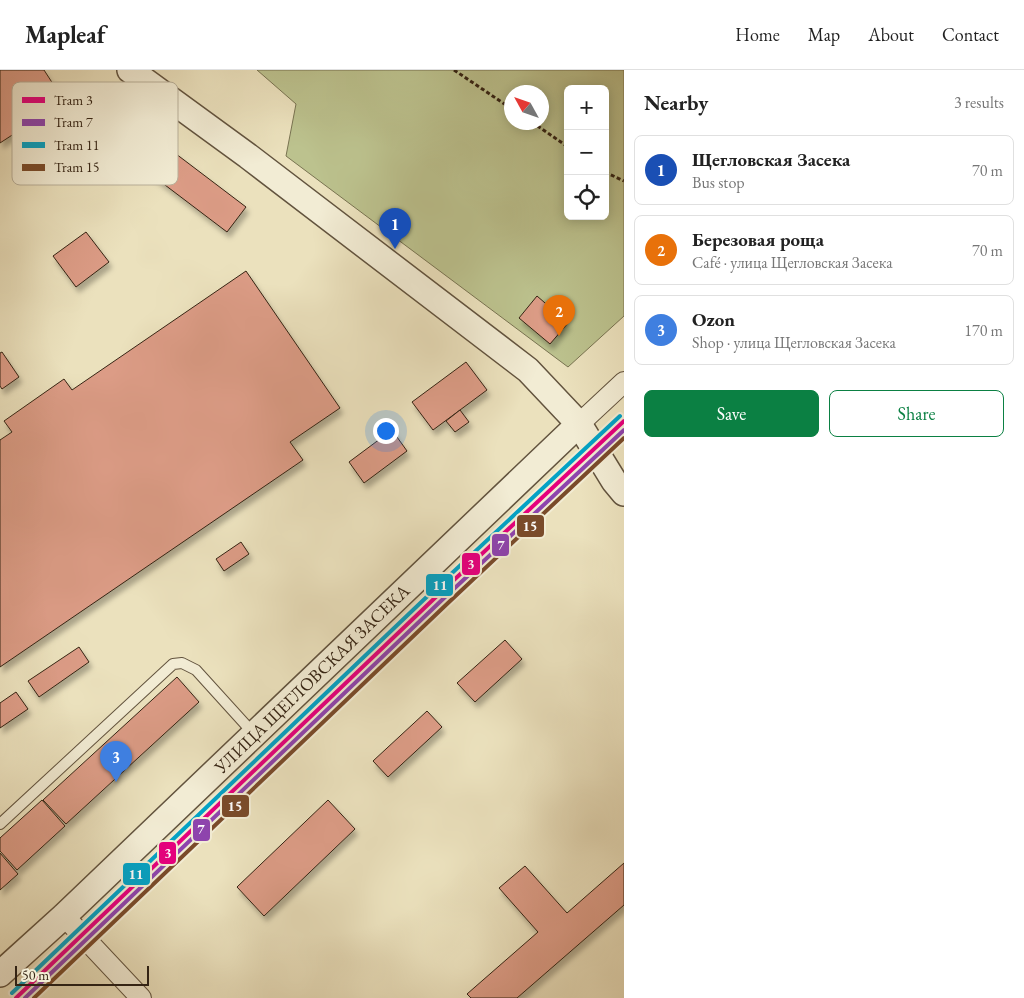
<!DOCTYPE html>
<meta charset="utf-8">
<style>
:root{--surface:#fff;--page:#f6f6f6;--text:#222;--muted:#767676;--line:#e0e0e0;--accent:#0b8043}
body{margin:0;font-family:"EB Garamond",serif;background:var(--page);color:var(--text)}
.controls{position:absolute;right:15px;top:15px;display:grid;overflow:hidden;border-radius:8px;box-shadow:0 2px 12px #0003}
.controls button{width:45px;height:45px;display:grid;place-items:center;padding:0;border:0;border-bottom:1px solid var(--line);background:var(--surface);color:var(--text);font:25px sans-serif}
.compass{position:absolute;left:504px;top:15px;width:45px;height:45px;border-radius:50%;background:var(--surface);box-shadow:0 2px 12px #0003;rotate:310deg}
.scale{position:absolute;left:15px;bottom:12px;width:134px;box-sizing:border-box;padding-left:5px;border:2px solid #352414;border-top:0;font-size:14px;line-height:18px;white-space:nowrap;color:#352414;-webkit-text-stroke:4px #f2ecd4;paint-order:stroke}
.you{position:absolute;left:385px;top:360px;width:18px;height:18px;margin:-12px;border:4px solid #fff;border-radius:50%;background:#1a73e8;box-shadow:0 0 0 8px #1a73e833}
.badge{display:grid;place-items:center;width:32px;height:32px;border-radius:50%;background:var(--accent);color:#fff;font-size:16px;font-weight:700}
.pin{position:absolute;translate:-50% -41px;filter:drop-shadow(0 1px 2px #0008)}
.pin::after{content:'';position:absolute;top:26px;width:18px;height:15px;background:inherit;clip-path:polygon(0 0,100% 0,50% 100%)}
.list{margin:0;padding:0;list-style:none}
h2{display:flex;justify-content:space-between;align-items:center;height:65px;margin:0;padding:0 20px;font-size:21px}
h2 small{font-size:16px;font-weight:400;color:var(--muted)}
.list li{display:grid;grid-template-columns:32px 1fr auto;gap:15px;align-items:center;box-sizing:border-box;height:70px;margin:0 10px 10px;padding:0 10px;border:1px solid var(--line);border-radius:8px}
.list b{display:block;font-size:19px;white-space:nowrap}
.list p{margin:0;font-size:16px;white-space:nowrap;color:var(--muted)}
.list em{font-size:16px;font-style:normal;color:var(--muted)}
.actions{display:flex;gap:10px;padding:15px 20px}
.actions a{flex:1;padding:11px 0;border:1px solid var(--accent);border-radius:8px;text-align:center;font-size:18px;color:var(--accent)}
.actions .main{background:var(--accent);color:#fff}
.icon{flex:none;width:28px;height:28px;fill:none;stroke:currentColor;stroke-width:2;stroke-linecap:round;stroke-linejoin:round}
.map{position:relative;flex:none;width:624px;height:928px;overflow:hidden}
header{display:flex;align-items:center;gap:30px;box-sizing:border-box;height:70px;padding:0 25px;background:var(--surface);border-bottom:1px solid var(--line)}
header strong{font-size:24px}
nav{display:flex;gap:28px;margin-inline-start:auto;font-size:18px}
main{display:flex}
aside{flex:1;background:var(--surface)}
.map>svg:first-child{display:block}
</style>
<header>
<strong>Mapleaf</strong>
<nav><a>Home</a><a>Map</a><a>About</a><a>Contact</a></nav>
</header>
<main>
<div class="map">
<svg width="624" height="928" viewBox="0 0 624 928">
<defs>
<filter id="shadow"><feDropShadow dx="3" dy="5.5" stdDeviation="2.5" flood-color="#0004"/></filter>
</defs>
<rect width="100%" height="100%" fill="#ebe1bd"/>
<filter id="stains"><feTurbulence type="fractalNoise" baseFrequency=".004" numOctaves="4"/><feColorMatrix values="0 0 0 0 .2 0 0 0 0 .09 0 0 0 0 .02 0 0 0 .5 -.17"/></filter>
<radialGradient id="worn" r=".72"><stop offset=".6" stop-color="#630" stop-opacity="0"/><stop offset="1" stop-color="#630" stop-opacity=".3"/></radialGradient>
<path fill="#bcc28e" stroke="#787351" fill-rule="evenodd" d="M257 0H624V246L568 297 286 86 296 34ZM568 19H605V146H568ZM512 22H542V52H512Z"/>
<g fill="#dc9c86" stroke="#352414" filter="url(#shadow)">
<polygon points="0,0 44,0 64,31 0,73"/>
<polygon points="126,46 246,137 227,162 107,71"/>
<polygon points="86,162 109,192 76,217 53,186"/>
<polygon points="246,201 340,338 290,372 303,390 0,597 0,370 12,362 4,351 64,309 72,320"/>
<polygon points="537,226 568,253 550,274 519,248"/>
<polygon points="2,282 19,307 2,319 0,316 0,283"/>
<polygon points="466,292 487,320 433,360 412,332"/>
<polygon points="460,340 469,352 455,362 446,351"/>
<polygon points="392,360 407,381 364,413 349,392"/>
<polygon points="241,472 249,484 224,501 216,489"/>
<polygon points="505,570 522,589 475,632 457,613"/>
<polygon points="79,577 89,592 39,627 28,611"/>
<polygon points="177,607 199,632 66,754 43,730"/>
<polygon points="16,622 28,639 0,658 0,633"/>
<polygon points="427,641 442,657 388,707 373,691"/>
<polygon points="42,730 65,756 17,800 0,781 0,768"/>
<polygon points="328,730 355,759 264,846 237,817"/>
<polygon points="0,783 18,804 0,820"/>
<polygon points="624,793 624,835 517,928 471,928 467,924 538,862 499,818 525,796 567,843"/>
</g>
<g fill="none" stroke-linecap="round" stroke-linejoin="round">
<defs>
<polyline id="service" points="0,754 173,594 182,593 196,600 254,664"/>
<g id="minor">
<polyline points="579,354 624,312"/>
<polyline points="64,846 141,928"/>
</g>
<g id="tertiary">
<polyline points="130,0 248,86 528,300 579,354 614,411 624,423"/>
<polyline points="0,904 64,846 579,354"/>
</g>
</defs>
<use href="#service" stroke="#62533e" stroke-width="12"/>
<use href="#minor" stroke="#62533e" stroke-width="22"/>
<use href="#tertiary" stroke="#62533e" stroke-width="28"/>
<g stroke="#352414" stroke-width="3" stroke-dasharray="4 2.5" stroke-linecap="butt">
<polyline points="454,0 512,39"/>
<polyline points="532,52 568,77"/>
<polyline points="605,102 624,111"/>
</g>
<use href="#service" stroke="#f2ecd4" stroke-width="10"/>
<use href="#minor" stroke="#f2ecd4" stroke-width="20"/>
<use href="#tertiary" stroke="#f2ecd4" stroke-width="25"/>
<defs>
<polyline id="tram-1" points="16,928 439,524 624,351"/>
<polyline id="tram-2" points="25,928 443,529 624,360"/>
<polyline id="tram-3" points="12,923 435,519 620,346"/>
<polyline id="tram-4" points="34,928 448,533 624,368"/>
</defs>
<use href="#tram-1" stroke="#f2ecd4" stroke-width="8"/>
<use href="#tram-2" stroke="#f2ecd4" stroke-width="8"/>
<use href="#tram-3" stroke="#f2ecd4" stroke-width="8"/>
<use href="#tram-4" stroke="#f2ecd4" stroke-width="8"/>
<use href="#tram-1" stroke="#e5007d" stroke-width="4"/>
<use href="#tram-2" stroke="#8e44ad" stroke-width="4"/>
<use href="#tram-3" stroke="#03a2c5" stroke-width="4"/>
<use href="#tram-4" stroke="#7a4b2a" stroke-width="4"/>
</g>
<g text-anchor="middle" stroke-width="4" stroke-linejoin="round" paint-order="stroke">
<g font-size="18" fill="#352414" stroke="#f2ecd4">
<text transform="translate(312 609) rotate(-44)" y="6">УЛИЦА ЩЕГЛОВСКАЯ ЗАСЕКА</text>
</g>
</g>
<rect x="12" y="12" width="166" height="103" rx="8" fill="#f2ecd4" stroke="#b9b09a" stroke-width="1"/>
<rect x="22" y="27" width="23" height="6" fill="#e5007d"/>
<rect x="22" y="49" width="23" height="7" fill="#8e44ad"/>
<rect x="22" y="72" width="23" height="6" fill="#03a2c5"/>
<rect x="22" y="94" width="23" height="7" fill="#7a4b2a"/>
<g font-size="14" fill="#352414">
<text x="54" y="35">Tram 3</text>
<text x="54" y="57">Tram 7</text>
<text x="54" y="80">Tram 11</text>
<text x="54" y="102">Tram 15</text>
</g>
<g stroke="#f2ecd4" stroke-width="2">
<rect x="516" y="444" width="29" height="24" rx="5" fill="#7a4b2a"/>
<rect x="491" y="463" width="19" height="24" rx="5" fill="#8e44ad"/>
<rect x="461" y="482" width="20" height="24" rx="5" fill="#e5007d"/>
<rect x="425" y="503" width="29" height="24" rx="5" fill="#03a2c5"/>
<rect x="221" y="724" width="29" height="24" rx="5" fill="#7a4b2a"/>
<rect x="192" y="748" width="19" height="24" rx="5" fill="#8e44ad"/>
<rect x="158" y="771" width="19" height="24" rx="5" fill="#e5007d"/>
<rect x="122" y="792" width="29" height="24" rx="5" fill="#03a2c5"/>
</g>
<g font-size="14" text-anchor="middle" font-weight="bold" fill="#fff">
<text x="530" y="461">15</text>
<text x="501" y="480">7</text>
<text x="471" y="499">3</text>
<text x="440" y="520">11</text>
<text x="235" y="741">15</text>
<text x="201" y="764">7</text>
<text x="168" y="788">3</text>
<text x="136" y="809">11</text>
</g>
<rect width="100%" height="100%" filter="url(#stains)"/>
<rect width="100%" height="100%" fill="url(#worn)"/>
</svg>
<div class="controls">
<button>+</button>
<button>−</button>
<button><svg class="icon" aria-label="locate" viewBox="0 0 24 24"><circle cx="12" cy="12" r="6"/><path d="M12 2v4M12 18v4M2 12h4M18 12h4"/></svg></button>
</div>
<svg class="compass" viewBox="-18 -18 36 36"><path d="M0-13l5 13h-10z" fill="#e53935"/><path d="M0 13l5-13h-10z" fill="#767676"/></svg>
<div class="scale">50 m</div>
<div class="you"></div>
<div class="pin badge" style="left:395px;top:179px;background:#1a4fb4">1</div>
<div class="pin badge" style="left:559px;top:266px;background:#e8710a">2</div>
<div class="pin badge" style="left:116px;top:712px;background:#3f7fe0">3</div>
</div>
<aside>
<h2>Nearby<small>3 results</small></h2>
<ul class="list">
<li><span class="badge" style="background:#1a4fb4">1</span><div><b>Щегловская Засека</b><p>Bus stop</p></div><em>70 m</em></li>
<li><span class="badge" style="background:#e8710a">2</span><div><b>Березовая роща</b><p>Café · улица Щегловская Засека</p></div><em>70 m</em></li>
<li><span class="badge" style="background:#3f7fe0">3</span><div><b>Ozon</b><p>Shop · улица Щегловская Засека</p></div><em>170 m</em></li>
</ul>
<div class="actions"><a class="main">Save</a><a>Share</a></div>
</aside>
</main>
